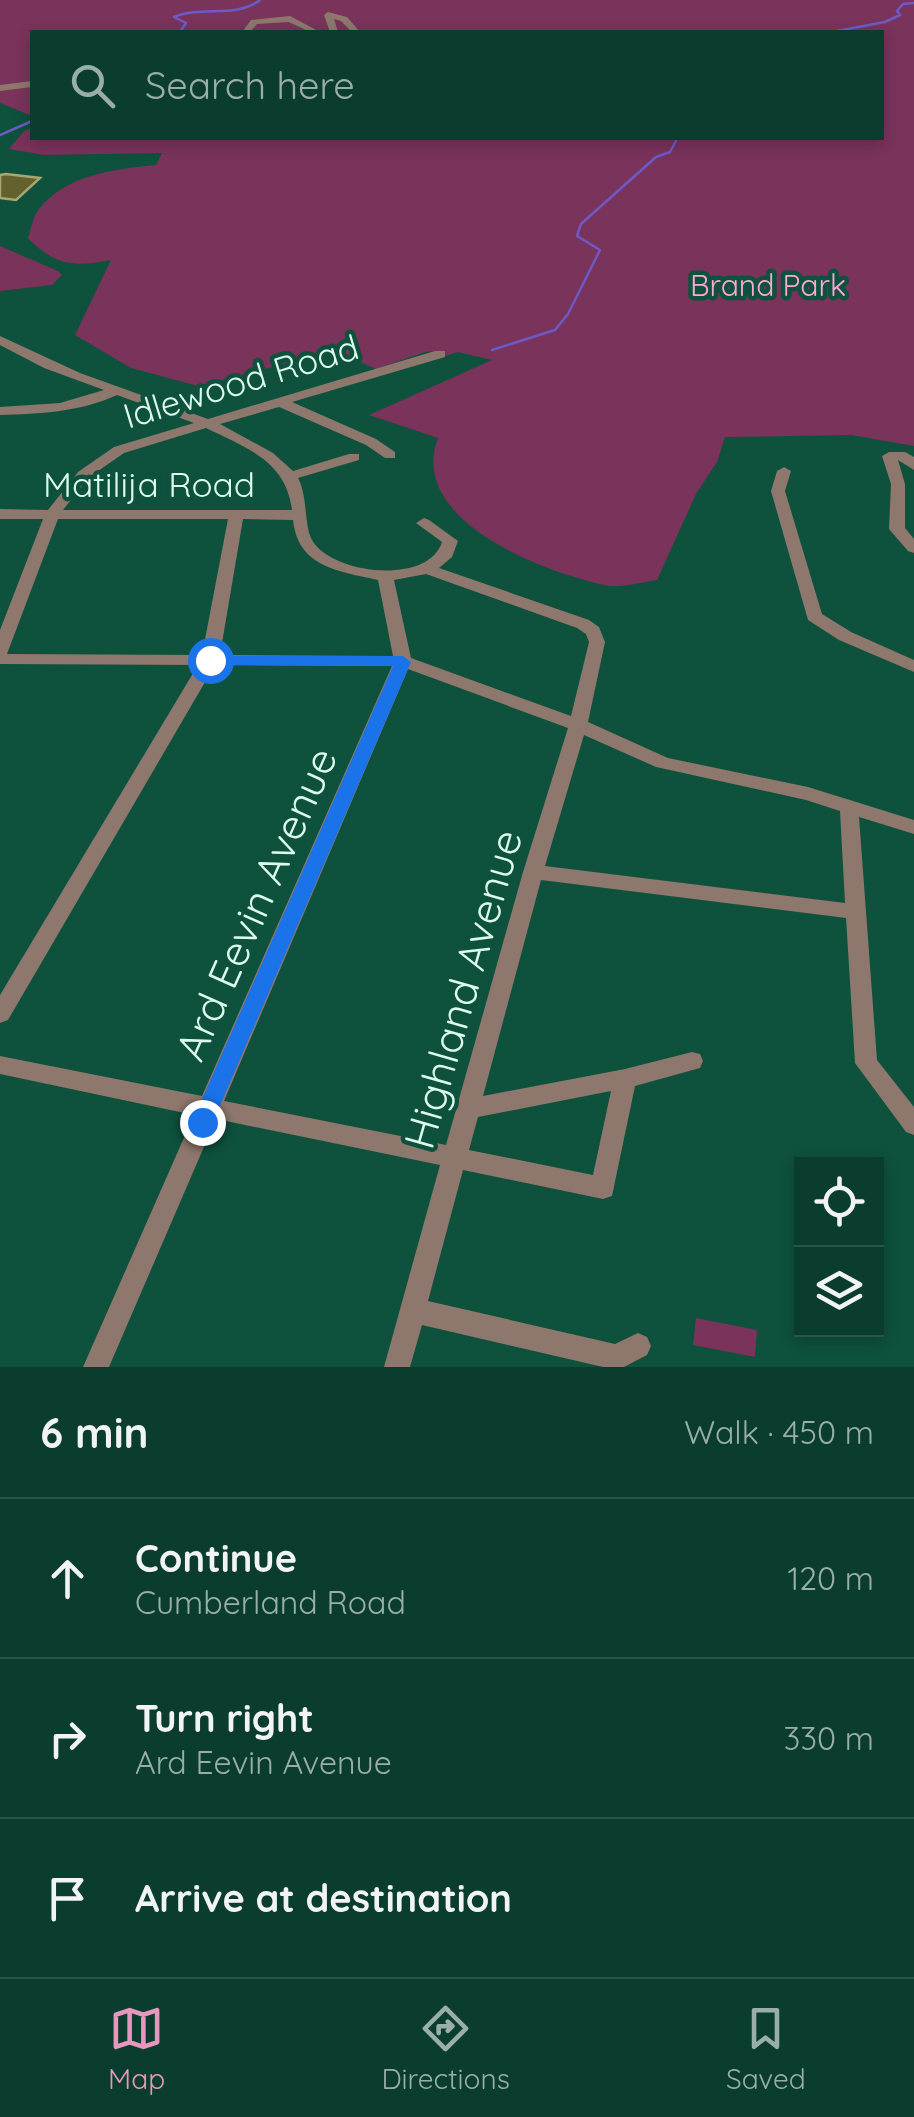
<!DOCTYPE html>
<meta charset="utf-8">
<style>
:root{--surface:#0a3d2e;--page:#134436;--text:#f1f3f6;--muted:#99aeaa;--line:#2a564a;--accent:#e797bd}
body{margin:0;font-family:Quicksand,sans-serif;background:var(--page);color:var(--text)}
.controls{position:absolute;right:30px;bottom:30px;display:grid;overflow:hidden;border-radius:0px;box-shadow:0 5px 15px #0003}
.controls button{width:90px;height:90px;display:grid;place-items:center;padding:0;border:0;border-bottom:2px solid var(--line);background:var(--surface);color:var(--text);font:50px sans-serif}
.stop{position:absolute;width:30px;height:30px;margin:-22px;border:8px solid #1a73e8;border-radius:50%;background:#fff}
.stop.end{background:#1a73e8;border-color:#fff;box-shadow:0 2px 10px #0008}
.list{margin:0;padding:0;list-style:none}
h2{display:flex;justify-content:space-between;align-items:center;height:130px;margin:0;padding:0 40px;font-size:42px}
h2 small{font-size:32px;font-weight:400;color:var(--muted)}
.list li{display:grid;grid-template-columns:65px 1fr auto;gap:30px;align-items:center;box-sizing:border-box;height:160px;padding:0 40px;border-top:2px solid var(--line)}
.list b{display:block;font-size:38px;white-space:nowrap}
.list p{margin:0;font-size:32px;white-space:nowrap;color:var(--muted)}
.list em{font-size:32px;font-style:normal;color:var(--muted)}
.icon{flex:none;width:55px;height:55px;fill:none;stroke:currentColor;stroke-width:2;stroke-linecap:round;stroke-linejoin:round}
.map{position:relative;flex:none;width:914px;height:1367px;overflow:hidden}
.search{position:absolute;background:var(--surface);box-shadow:0 5px 15px #0003;left:30px;right:30px;top:30px;height:110px;display:flex;align-items:center;gap:25px;box-sizing:border-box;padding:0 35px;border-radius:0px;color:var(--muted);font-size:38px}
.sheet{height:610px;background:var(--surface)}
nav{display:flex;justify-content:space-around;align-items:center;box-sizing:border-box;height:140px;border-top:2px solid var(--line);background:var(--surface);font-size:28px;color:var(--muted)}
nav a{display:grid;justify-items:center;gap:5px}
nav .on{color:var(--accent)}
.map>svg:first-child{display:block}
</style>
<div class="map">
<svg width="914" height="1367" viewBox="0 0 914 1367">
<rect width="100%" height="100%" fill="#0e513d"/>
<g fill="#7a335b">
<path d="M0 0H914V446L851 435 725 437 717 462 696 494 657 580C641 582 619 589 604 585 544 572 406 520 438 438L369 415 492 360 458 352 445 356 438 351 425 352 376 369 336 351 198 386 131 368 75 335 111 260C74 267 55 266 28 238 31 229 33 216 39 209 67 174 116 169 156 165L162 153 44 155 9 149 24 131 32 128V138H882V32H32V116L0 103Z"/>
<polygon points="0,246 58,271 62,275 52,285 0,291"/>
<polygon points="696,1318 757,1330 755,1357 693,1345"/>
</g>
<g fill="none" stroke-linecap="round" stroke-linejoin="round">
<g stroke="#6d5ac7" stroke-width="2.5">
<path d="M180 32 186 23 174 17C202 5 235 19 260 0"/>
<polyline points="831,32 885,22 900,15 897,11 903,4 914,3"/>
<polyline points="0,135 32,121"/>
<polyline points="492,350 555,330 568,314 600,250 577,236 581,224 656,157 670,152 677,139"/>
</g>
</g>
<polygon fill="#63622e" stroke="#a8a771" stroke-width="2.5" points="0,175 6,174 40,178 16,200 0,198"/>
<g fill="none" stroke-linecap="round" stroke-linejoin="round">
<g fill="#8e776c" fill-rule="evenodd">
<polygon points="328,12 347,17 360,32 352,32 341,21 334,19 338,32 330,32 324,15"/>
<polygon points="290,16 320,32 310,32 289,22 257,24 250,32 242,32 251,20"/>
<polygon points="32,81 32,87 0,91 0,85"/>
<path d="M0 336 80 373 208 419 435 351H445V357L292 402 376 439 395 452V458H385L366 445 279 407 220 424 273 453 293 471 349 454H359V460L298 478C308 497 304 526 312 540 331 574 428 586 442 542L416 523 424 518 429 520 458 541 452 557 439 568 589 620 599 627 605 642 588 722 668 758 808 787 914 820V834L859 817 877 1060 914 1107V1135L906 1132 855 1063 846 918 541 880 483 1096 625 1069 692 1052 700 1054 703 1061 700 1068 635 1086 612 1196 603 1199 463 1170 428 1301 615 1344 638 1333 647 1337 651 1346 647 1355 624 1367H603L422 1325 410 1367H384L440 1165 216 1119 109 1367H83L194 1115 0 1074V1056L202 1096 392 666 215 665 8 1020 0 1023V995L198 665 0 664V630L43 519H0V509L48 510 78 472 114 447 194 423 117 395C80 412 40 414 0 415V407L60 403 104 390 44 368 0 345ZM206 428C247 448 286 461 292 510H63L88 478 124 453ZM58 519H228L202 655 7 654ZM243 519 293 520C298 567 338 571 378 580L393 656 220 655ZM426 574 577 628 586 634 589 642 571 716 411 658 394 580ZM408 669 568 728 523 872 446 1145 224 1101ZM584 735 656 767 806 800 840 811 845 903 545 866ZM611 1091 593 1175 469 1150 478 1117Z"/>
<polygon points="905,452 914,457 914,470 898,460 905,484 905,528 914,539 914,553 908,551 889,529 891,484 882,456 889,452"/>
<polygon points="784,467 791,471 785,491 822,614 851,632 914,660 914,672 839,640 808,620 771,491 777,471"/>
</g>
</g>
<polygon fill="#1a73e8" points="204,656 403,656 411,662 213,1122 202,1131 192,1122 393,666 210,665 202,660"/>
<g text-anchor="middle" stroke-width="9" stroke-linejoin="round" paint-order="stroke">
<g font-size="30" fill="#ffa8d5" stroke="#0e513d">
<text x="768" y="296">Brand Park</text>
</g>
<g font-size="35" fill="#dcfbed" stroke="#0e513d">
<text transform="translate(241 382) rotate(-17)" y="12">Idlewood Road</text>
<text x="149" y="497">Matilija Road</text>
</g>
<g font-size="42" fill="#dcfbed" stroke="#0e513d">
<text transform="translate(256 904) rotate(-66)" y="15">Ard Eevin Avenue</text>
<text transform="translate(463 989) rotate(-74)" y="15">Highland Avenue</text>
</g>
</g>
</svg>
<div class="controls">
<button><svg class="icon" aria-label="locate" viewBox="0 0 24 24"><circle cx="12" cy="12" r="6"/><path d="M12 2v4M12 18v4M2 12h4M18 12h4"/></svg></button>
<button><svg class="icon" aria-label="layers" viewBox="0 0 24 24"><path d="M12 4l9 5-9 5-9-5zM3 14l9 5 9-5"/></svg></button>
</div>
<div class="stop" style="left:210px;top:660px"></div>
<div class="stop end" style="left:202px;top:1122px"></div>
<div class="search"><svg class="icon" aria-label="search" viewBox="0 0 24 24"><circle cx="10" cy="10" r="6"/><path d="M15 15l6 6"/></svg>Search here</div>
</div>
<section class="sheet">
<h2>6 min<small>Walk · 450 m</small></h2>
<ul class="list">
<li><svg class="icon" aria-label="ahead" viewBox="0 0 24 24"><path d="M12 20V5M6 11l6-6 6 6"/></svg><div><b>Continue</b><p>Cumberland Road</p></div><em>120 m</em></li>
<li><svg class="icon" aria-label="right" viewBox="0 0 24 24"><path d="M7 20v-9h11M14 6l5 5-5 5"/></svg><div><b>Turn right</b><p>Ard Eevin Avenue</p></div><em>330 m</em></li>
<li><svg class="icon" aria-label="arrive" viewBox="0 0 24 24"><path d="M6 21V4h12l-3 4 3 4H6"/></svg><div><b>Arrive at destination</b></div></li>
</ul>
</section>
<nav>
<a class="on"><svg class="icon" aria-label="map" viewBox="0 0 24 24"><path d="M3 6l6-2 6 2 6-2v14l-6 2-6-2-6 2zM9 4v14M15 6v14"/></svg>Map</a>
<a><svg class="icon" aria-label="directions" viewBox="0 0 24 24"><path d="M12 3l9 9-9 9-9-9zM9 14v-3h6M13 9l2 2-2 2"/></svg>Directions</a>
<a><svg class="icon" aria-label="saved" viewBox="0 0 24 24"><path d="M7 4h10v16l-5-4-5 4z"/></svg>Saved</a>
</nav>
